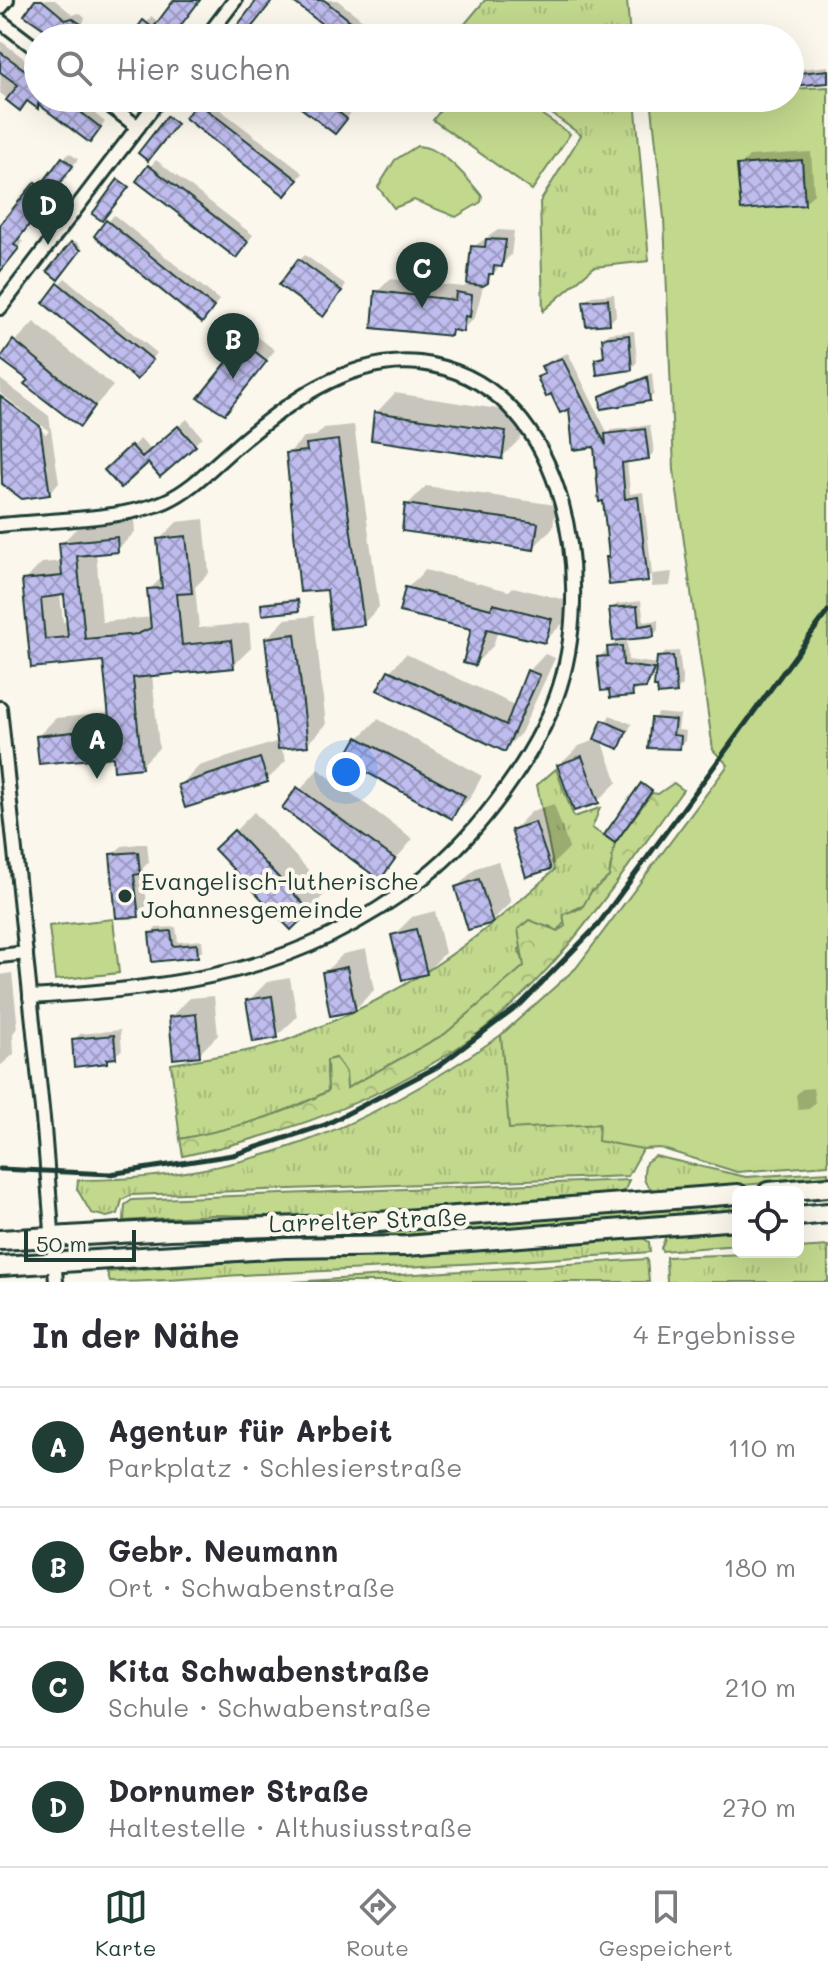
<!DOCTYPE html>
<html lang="de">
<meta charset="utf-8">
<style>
:root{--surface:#fff;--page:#f2f2f3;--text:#2b2b33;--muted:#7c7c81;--line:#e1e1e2;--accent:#1f3d34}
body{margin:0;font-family:Mali,sans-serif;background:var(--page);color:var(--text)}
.controls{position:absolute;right:24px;bottom:24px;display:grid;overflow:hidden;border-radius:12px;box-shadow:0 8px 32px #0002}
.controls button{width:72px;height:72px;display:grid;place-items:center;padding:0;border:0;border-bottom:2px solid var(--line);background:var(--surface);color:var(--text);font:40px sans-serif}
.scale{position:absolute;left:24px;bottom:20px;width:112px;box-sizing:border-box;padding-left:8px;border:4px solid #1f3d34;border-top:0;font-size:22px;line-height:28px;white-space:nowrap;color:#1f3d34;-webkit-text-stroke:6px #fbf7ec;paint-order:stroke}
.you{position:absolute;left:346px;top:772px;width:28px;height:28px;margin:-20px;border:6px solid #fff;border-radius:50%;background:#1a73e8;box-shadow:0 0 0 12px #1a73e833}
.badge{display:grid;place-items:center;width:52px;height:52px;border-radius:50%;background:var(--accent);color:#fff;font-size:26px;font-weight:700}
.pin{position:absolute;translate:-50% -66px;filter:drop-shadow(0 2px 4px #0008)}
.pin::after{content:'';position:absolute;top:42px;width:28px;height:24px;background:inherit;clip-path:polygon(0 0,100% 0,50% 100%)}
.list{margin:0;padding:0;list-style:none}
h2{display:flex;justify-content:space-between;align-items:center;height:104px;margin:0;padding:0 32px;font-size:34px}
h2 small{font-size:26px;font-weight:400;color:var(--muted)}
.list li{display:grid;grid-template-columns:52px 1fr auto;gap:24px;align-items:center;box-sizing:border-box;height:120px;padding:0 32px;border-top:2px solid var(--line)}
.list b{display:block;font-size:30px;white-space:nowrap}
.list p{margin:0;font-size:26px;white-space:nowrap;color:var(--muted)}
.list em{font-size:26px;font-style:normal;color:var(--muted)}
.icon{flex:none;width:44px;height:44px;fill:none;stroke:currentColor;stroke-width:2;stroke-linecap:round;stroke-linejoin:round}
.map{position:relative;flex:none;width:828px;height:1282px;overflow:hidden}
.search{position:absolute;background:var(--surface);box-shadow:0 8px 32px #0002;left:24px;right:24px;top:24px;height:88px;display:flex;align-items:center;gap:20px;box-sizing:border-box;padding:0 28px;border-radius:44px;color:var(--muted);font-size:30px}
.sheet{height:584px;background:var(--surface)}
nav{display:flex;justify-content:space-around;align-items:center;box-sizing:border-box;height:112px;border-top:2px solid var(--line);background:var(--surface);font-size:22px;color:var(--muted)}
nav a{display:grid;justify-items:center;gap:4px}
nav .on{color:var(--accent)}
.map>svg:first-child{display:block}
</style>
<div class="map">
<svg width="828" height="1282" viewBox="0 0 828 1282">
<defs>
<pattern id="grass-tufts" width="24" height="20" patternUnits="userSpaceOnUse" patternTransform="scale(2)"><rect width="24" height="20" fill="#c2d88d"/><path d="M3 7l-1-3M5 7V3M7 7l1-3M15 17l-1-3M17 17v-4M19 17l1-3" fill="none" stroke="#a6ba7a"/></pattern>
<pattern id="forest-crowns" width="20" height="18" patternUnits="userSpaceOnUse" patternTransform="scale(2)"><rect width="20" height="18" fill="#c2d88d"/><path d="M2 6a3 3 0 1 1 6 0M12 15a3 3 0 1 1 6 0" fill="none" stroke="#a6ba7a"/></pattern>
<pattern id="building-cross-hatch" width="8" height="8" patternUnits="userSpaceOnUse" patternTransform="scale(2)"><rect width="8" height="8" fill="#bfbcee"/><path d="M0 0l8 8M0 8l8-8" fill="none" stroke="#9b9ac2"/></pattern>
</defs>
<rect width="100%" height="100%" fill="#fbf7ec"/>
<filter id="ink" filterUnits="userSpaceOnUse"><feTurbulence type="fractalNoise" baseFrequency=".0125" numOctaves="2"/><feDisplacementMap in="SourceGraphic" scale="16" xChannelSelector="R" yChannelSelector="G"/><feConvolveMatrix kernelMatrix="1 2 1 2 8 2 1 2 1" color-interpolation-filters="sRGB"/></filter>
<g filter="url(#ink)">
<g fill="url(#grass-tufts)" stroke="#708a60" stroke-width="2">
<polygon points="485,0 627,0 630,38 453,38"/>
<polygon points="530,98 635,98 649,261 594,267 543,311 540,202 581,135"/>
<path d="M556 769 574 817 600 808 592 828 615 843 609 877 592 892 587 904 573 910 558 931 549 926 519 949 525 966 445 1034 346 1089 345 1072 336 1058 327 1061 328 1091C282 1116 231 1129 180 1139L171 1064C208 1057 249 1053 284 1041 395 1000 468 950 554 870L537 785Z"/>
<path d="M501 1035 510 1128 599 1124V1141L650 1147 643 1149 628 1176 131 1195 122 1200 118 1214 107 1217 91 1213 77 1189 78 1180C246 1180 366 1129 501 1035Z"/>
<path d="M655 1156 746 1177 828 1172V1178L657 1192C642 1185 642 1177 646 1162Z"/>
<polygon points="629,1180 625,1190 615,1195 308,1217 213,1215 124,1221 125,1205 132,1200"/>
<polygon points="738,1203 738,1212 374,1237 390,1231"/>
<polygon points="738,1228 738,1245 662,1251 661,1248 666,1236 675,1233"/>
<path d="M640 1236 649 1242 650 1252C521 1262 392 1268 262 1274 211 1276 161 1282 110 1282L107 1272C284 1256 462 1250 640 1236Z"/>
<polygon points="828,1246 828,1282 667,1282 666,1257 798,1252 798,1248"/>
<polygon points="647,1259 649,1282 293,1282"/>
</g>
<path fill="url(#forest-crowns)" stroke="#708a60" stroke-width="2" d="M674 783 683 790C620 876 558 977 469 1040 383 1100 284 1135 183 1156L180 1139C231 1129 282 1116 328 1091L327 1060 336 1058 346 1072 347 1088 445 1034 524 966 518 929 529 920 558 931 565 926 563 914 582 908 591 892 609 877 615 843 652 793 658 794Z"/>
<g fill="#c2d88d" stroke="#708a60" stroke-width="2">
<polygon points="828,87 828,1165 737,1172 660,1148 643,1149 598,1141 599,1124 509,1129 501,1035 576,968 728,765 713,750 674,470 664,218 651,98 790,98 790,89"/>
<polygon points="450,98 518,98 570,134 532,190 433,120"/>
<path d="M417 146C443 147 467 178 482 196L481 202 456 217 414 200 394 208 378 187 395 160Z"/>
<polygon points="113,919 119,973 55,980 49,926"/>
</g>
<g fill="#0003" fill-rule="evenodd">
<polygon points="38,0 55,0 73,15 79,13 85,18 80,31 90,38 58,38"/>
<polygon points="178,0 200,0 170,38 139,38 151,16 160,23"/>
<polygon points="294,0 337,0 386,38 343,38"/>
<polygon points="1,41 38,69 38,98 75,98 105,122 95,135 42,104 39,107 28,99 19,108 0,93"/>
<polygon points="828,66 828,81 790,84 791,70"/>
<polygon points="205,98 303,173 291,188 199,104"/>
<polygon points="291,98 334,98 352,112 341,125"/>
<polygon points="811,152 814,194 804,203 740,166 749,156"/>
<polygon points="69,153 78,159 18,238 23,242 0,271 0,221 3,223 42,178 46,180"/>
<polygon points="156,160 253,235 242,250 139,180"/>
<polygon points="114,215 219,300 208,314 97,235"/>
<polygon points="498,230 514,231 511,255 484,283 475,317 462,330 455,329 450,334 377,292 390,279 464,287 469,282 473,247"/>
<polygon points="75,241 82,247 58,277 50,271"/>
<polygon points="305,255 346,285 328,309 299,261"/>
<polygon points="65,278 157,353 143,371 59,284"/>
<polygon points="614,294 616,316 610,322 585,302 592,296"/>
<polygon points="34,322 113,386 79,424 30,379 15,342"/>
<polygon points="634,331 637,362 631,368 597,359 605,353 604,339 610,333"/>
<polygon points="254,334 275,350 234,402 245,344"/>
<polygon points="568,353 608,434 612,430 650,425 654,452 648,458 627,460 630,494 643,492 652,574 672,572 670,586 652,587 651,574 647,579 608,558 611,555 596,445 570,406 540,378 549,361"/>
<polygon points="652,373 654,394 649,399 602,397 608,391"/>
<polygon points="0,379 49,416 59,483 49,493 4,483 0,474 0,398 46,434 49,431 0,393"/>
<polygon points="395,393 524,413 521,438 502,457 376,413"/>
<polygon points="187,419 202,437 194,445 107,470 140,439 151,450"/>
<polygon points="354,425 379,607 363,624 329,588 288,454 304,437 316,436 324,428"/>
<polygon points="426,486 556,505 553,528 533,548 407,505"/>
<path d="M204 519 209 573 195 587 199 628 249 623 251 648 233 666 152 674 159 748 141 766 114 755 38 736 56 718 110 713 105 659 33 666 24 581 42 563 63 561 61 544 79 526 134 520 135 532 117 550 96 552 102 622 152 617 149 590 163 576 159 540 177 522ZM66 593 69 621 63 622 60 594Z"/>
<polygon points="425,570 509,591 513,587 569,601 563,623 545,641 498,630 493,646 475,664 473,628 407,588"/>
<polygon points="299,598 298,609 263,604 265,602"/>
<polygon points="641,601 644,622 658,620 658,630 653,635 611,609 617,604"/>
<polygon points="314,616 326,725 307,744 281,747 286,761 267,780 180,786 199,766 279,741 267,638 286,619"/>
<polygon points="627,641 628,660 658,664 665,652 679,651 683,685 676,691 657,666 651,680 632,694 599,657 615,643"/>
<polygon points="406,654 515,705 529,671 545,654 555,658 521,733 505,749 390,671"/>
<polygon points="659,713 680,715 678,730 686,731 685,741 679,747 653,719"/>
<polygon points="610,715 632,724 618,747 602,740 617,782 598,801 560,765 579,746 596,740"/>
<polygon points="378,719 482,776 470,798 451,817 347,759 359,738"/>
<polygon points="318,769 413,839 380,878 285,808"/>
<polygon points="554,804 569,848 550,867 513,830 532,811"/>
<polygon points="254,812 328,891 309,910 217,849"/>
<polygon points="147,843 149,862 143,868 147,905 138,915 112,855 122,846"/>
<polygon points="498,861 511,902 492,921 457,887 476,868"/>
<polygon points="435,911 445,953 426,972 393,936 412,917"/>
<polygon points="176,927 178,942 202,940 203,950 197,955 153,960 151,934 156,928"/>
<polygon points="366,949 374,990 355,1009 324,973 343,954"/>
<polygon points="12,973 18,1028 13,1033 14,1054 0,1066 0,975"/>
<polygon points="290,978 297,1017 277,1036 248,1001 267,982"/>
<polygon points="214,996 218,1035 199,1054 171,1017 190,998"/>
<polygon points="120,1030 122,1050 106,1061 74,1040 80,1034"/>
<polygon points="813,1088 815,1102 809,1109 798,1110 796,1095 802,1089"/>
</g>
<g fill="url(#building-cross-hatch)" stroke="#1f3d34" stroke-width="2" fill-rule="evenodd">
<polygon points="35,0 42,0 66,20 72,18 81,24 75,38 57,38 24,15"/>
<polygon points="174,0 200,0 171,38 130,38 143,20 153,28"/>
<polygon points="257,0 273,0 247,33 237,26"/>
<polygon points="291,0 324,0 372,38 340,38"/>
<polygon points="0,52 38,79 38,98 63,98 101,128 90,143 38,104 38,109 27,101 20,111 6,100 18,85 0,72"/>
<polygon points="828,70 828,83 790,86 790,74"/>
<polygon points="288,98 321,98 347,119 335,134"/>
<polygon points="197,102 298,180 285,196 185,118"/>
<polygon points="167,116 177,124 148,161 138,153"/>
<polygon points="62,157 73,166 14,245 19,248 0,272 0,224 35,182 40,186"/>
<polygon points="802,160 805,205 741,210 737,165"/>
<polygon points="148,165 248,242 236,258 136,181"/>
<polygon points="118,179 129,187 102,221 92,214"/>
<polygon points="106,220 214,307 202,323 94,236"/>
<polygon points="486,239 506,240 502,267 494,266 493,274 489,274 488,283 483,286 467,284 471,246 485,247"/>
<polygon points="71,242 81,250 58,280 47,271"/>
<polygon points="298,259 342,291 323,317 279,285"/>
<polygon points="58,283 153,360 137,380 43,303"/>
<polygon points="375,291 455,300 456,292 472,295 470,317 465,316 463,332 452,330 451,336 372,328"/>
<polygon points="608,299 610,324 586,326 583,301"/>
<polygon points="629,335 632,370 597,375 595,359 604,357 602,338"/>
<polygon points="13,340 95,406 80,427 24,384 28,380 0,359"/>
<polygon points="243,342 267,361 225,414 198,398"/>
<polygon points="562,358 606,445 605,434 645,429 649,459 622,463 625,499 638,497 648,581 609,585 606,557 609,557 603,501 599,502 594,447 573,450 569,409 560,413 551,394 546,397 537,377 545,374 541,366"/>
<polygon points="647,377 650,401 601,409 600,396"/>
<polygon points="0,396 40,426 50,495 22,499 2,484"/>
<polygon points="374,412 506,431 502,459 371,440"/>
<polygon points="178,426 196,446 160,477 148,463 121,488 104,470 131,445 142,457"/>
<polygon points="338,440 364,625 331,629 327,590 300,592 286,453 307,451 306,444"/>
<polygon points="405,504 538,523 534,550 402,531"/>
<path d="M186 536 192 593 177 594 182 645 231 640 234 668 133 678 142 768 114 771 113 757 39 764 36 736 110 728 103 661 31 668 22 580 62 576 59 543 117 537 118 552 77 556 85 639 138 634 151 628 147 589 162 588 157 539ZM64 595 68 637 45 639 41 598Z"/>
<polygon points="405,587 491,609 493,604 552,619 545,643 487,629 475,666 463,663 471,629 399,612"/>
<polygon points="298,600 299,611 262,615 261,604"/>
<polygon points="637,606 639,626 653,624 654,637 613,641 609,608"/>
<polygon points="295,634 308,746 278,749 265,638"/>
<polygon points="622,646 623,665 654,669 646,688 632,689 633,696 610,698 609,690 601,691 597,657 608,656 607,647"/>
<polygon points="673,656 677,693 658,695 657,687 654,687 657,657"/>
<polygon points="388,670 506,725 527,670 540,675 505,752 377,690"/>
<polygon points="651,718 675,720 673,735 681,736 680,749 648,748"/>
<polygon points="602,720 627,731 619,749 594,739"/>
<polygon points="357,737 465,796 452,819 344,760"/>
<polygon points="582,756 599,803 574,811 557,765"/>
<polygon points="260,758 268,782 185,808 178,785"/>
<polygon points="641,783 652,791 615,843 604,835"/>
<polygon points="297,787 395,859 380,880 282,808"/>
<polygon points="535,822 551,869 526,877 511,830"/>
<polygon points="234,830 310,911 291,930 214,849"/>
<polygon points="138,852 140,874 134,875 139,917 116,918 110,854"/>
<polygon points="479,879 493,923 468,930 455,887"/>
<polygon points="416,929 427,974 402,980 391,935"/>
<polygon points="171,931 173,946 197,944 198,957 152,962 149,933"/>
<polygon points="347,967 356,1011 330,1016 322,972"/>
<polygon points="272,996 278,1038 253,1042 246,1000"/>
<polygon points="196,1014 200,1056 173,1059 169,1017"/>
<polygon points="114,1035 116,1058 107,1059 107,1063 74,1067 72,1039"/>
</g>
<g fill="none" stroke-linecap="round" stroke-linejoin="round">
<defs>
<g id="street">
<polyline points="0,8 7,0"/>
<polyline points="0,21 38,50"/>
<polyline points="206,38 235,0"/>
<polyline points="100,98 138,127"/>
<polyline points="0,308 160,98"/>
<path d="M0 525C48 520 123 520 166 501 191 490 211 468 232 450 283 406 349 355 420 363 564 381 595 572 560 686 540 751 478 835 424 877 298 974 183 987 30 997"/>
<polyline points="0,708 44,1128 56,1282"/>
<polyline points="0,956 26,953"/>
</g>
<g id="secondary">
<polyline points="768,1192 828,1187"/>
<polyline points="798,1216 828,1213"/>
<polyline points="0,1240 170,1230 340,1225 738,1194"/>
<polyline points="0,1266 285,1248 406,1246 738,1220"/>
</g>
</defs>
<use href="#street" stroke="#1f3d34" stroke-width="18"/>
<use href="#secondary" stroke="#1f3d34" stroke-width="24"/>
<use href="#street" stroke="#fbf7ec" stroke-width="12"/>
<use href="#secondary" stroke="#fbf7ec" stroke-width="18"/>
<polyline stroke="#1f3d34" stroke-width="5" points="0,1169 110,1174 233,1155 325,1125 437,1067 521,1004 597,926 828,611"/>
</g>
</g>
<circle fill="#1f3d34" stroke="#fbf7ec" stroke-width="3" cx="125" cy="896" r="8"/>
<g text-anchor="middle" stroke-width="8" stroke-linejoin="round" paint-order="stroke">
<g font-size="24" fill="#1f3d34" stroke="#fbf7ec" text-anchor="start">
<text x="141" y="890">Evangelisch-lutherische<tspan x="141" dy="28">Johannesgemeinde</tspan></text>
</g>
<g font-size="24" fill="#1f3d34" stroke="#fbf7ec">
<text transform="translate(368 1221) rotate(-2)" y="8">Larrelter Straße</text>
</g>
</g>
</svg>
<div class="controls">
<button><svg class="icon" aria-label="locate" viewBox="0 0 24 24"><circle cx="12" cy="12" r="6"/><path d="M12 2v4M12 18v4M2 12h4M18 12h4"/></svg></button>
</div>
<div class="scale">50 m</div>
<div class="you"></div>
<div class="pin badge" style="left:97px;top:779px">A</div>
<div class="pin badge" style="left:233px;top:379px">B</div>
<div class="pin badge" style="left:422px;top:308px">C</div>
<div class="pin badge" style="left:48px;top:245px">D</div>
<div class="search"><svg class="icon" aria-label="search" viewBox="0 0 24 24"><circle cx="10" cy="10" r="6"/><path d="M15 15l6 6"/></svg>Hier suchen</div>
</div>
<section class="sheet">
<h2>In der Nähe<small>4 Ergebnisse</small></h2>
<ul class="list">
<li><span class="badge">A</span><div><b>Agentur für Arbeit</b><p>Parkplatz · Schlesierstraße</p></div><em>110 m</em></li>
<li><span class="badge">B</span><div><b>Gebr. Neumann</b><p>Ort · Schwabenstraße</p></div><em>180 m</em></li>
<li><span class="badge">C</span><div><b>Kita Schwabenstraße</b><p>Schule · Schwabenstraße</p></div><em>210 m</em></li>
<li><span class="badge">D</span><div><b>Dornumer Straße</b><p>Haltestelle · Althusiusstraße</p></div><em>270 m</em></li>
</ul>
</section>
<nav>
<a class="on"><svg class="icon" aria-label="map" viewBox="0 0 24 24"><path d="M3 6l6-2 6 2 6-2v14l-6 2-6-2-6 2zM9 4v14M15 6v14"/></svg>Karte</a>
<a><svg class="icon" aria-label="directions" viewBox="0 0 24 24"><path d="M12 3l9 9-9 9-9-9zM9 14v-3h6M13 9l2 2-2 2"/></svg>Route</a>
<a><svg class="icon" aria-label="saved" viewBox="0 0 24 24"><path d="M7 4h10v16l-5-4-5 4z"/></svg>Gespeichert</a>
</nav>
